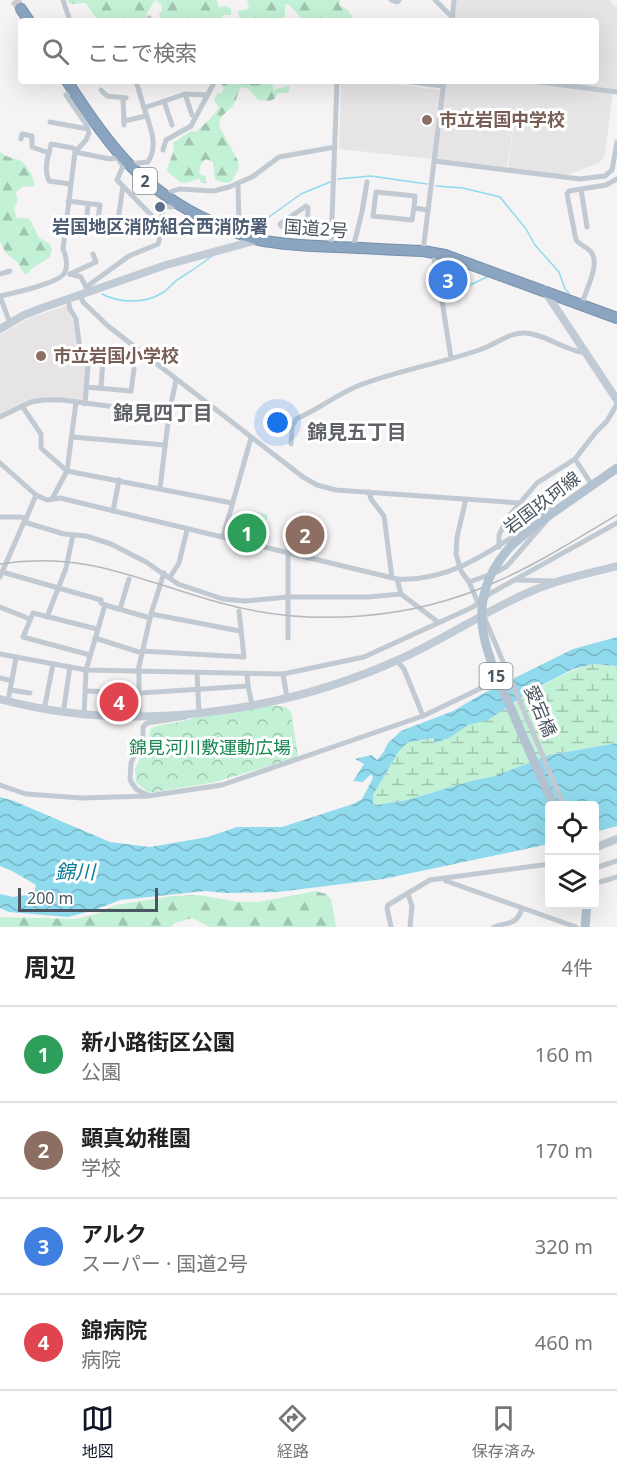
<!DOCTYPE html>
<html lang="ja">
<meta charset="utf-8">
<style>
:root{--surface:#fff;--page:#f6f6f6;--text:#222;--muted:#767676;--line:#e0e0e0;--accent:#111827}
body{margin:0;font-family:"Noto Sans","Noto Sans JP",sans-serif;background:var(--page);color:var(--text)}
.controls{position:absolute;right:18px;bottom:18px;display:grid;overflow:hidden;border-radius:6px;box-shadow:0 6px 24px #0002}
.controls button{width:54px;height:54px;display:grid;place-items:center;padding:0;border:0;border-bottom:2px solid var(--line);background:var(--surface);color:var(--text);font:30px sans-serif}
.scale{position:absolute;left:18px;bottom:15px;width:140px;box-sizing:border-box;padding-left:6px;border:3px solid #4a5661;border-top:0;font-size:16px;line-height:21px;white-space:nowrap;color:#4a5661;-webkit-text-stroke:4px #fff;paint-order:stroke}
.you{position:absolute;left:278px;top:423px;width:21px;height:21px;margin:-15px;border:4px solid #fff;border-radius:50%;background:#1a73e8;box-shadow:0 0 0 9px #1a73e833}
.badge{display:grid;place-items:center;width:39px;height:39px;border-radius:50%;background:var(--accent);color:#fff;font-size:20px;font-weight:700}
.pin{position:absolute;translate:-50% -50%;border:3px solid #fff;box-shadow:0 2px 6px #0006}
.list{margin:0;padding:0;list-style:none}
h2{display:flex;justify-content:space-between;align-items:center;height:78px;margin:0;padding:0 24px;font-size:26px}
h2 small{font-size:20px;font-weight:400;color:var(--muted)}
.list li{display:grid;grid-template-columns:39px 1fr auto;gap:18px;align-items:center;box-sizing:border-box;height:96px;padding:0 24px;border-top:2px solid var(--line)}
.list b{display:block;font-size:22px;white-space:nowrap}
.list p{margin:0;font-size:20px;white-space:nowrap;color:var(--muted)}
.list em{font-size:20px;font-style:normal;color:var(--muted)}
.icon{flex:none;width:33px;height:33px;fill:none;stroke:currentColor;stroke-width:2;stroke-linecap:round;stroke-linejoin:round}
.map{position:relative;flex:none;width:617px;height:927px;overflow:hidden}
.search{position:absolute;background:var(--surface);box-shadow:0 6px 24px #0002;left:18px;right:18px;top:18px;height:66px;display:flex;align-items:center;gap:15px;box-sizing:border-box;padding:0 21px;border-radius:6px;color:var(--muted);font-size:22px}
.sheet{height:462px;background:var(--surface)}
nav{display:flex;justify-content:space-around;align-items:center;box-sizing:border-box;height:84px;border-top:2px solid var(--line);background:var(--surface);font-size:16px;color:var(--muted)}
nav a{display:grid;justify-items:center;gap:3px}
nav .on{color:var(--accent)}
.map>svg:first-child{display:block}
</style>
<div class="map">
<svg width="617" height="927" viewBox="0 0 617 927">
<defs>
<pattern id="forest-firs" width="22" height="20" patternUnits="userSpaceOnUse" patternTransform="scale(1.5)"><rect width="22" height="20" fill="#c3f1d5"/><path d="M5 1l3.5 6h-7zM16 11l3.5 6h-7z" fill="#a0c6b0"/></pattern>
<pattern id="wetland-marsh" width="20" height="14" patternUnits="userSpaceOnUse" patternTransform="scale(1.5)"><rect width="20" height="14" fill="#c3f1d5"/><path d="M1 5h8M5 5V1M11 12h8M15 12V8" fill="none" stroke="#a0c6b0"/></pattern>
<pattern id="park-crowns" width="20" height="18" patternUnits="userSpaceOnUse" patternTransform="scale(1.5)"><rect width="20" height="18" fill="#c3f1d5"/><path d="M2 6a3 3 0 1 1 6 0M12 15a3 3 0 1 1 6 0" fill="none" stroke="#a0c6b0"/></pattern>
<pattern id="water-waves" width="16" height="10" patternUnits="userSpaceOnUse" patternTransform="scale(1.5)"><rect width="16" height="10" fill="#90daee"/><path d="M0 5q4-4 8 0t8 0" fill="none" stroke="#78b4c4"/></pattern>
</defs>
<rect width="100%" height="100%" fill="#f5f3f3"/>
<g fill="#e6e4e5">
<polygon points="456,0 610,0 613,5 617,6 617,90 613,90 605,154 602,160 596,164 567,175 508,168 518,93 507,167 339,149 341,81 374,81 445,91 446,81 506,81 519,83 520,81 596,81 596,21 454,21"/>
<polygon points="68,305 71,318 74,321 87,367 84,401 35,400 0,415 0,335 30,318"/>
</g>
<g fill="url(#forest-firs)">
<polygon points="67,0 217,0 219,7 226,6 231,9 231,15 223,15 219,21 161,21 159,14 162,11 161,4 155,0 147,13 145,21 98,21 86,3 70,4"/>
<polygon points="247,0 340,0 339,5 348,10 353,19 352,21 302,19 288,4 285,5 285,16 281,21 240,21 238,11 246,10 249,7"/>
<path d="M220 81H272L273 90 288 86 290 87 288 93H278L274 99 270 101 258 100 249 89 241 87C237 93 237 100 233 105 227 114 221 112 219 126L238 161 239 167 232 181 227 183 215 180 213 162 206 159 201 164 199 173 206 177V183H201L199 178 190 182 181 183 169 173 167 169 174 150 173 143 191 131 196 132C205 123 213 118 219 107L214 100 217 94 221 93 224 89Z"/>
<path d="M0 151C6 158 11 157 19 160 27 164 34 177 35 186L22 187 15 193 18 199 14 210 17 218H27L30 220 39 238 49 243 52 249 50 257 31 269 28 274H24L18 263 6 253 0 242Z"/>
<polygon points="316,891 326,894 331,899 336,927 210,927 192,918 175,923 171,927 0,927 0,918 2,917 76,919 96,914 116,905 173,896 198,895 239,902 258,902"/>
</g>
<path fill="url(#wetland-marsh)" d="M593 664 617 666V743L549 755 495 776 471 781 407 800 378 805 373 804V795L399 751 408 742 435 738 434 743C447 738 456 731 467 725 474 722 483 722 490 718 526 698 551 675 593 664Z"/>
<g fill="url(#park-crowns)">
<polygon points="252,511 268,515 265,526 258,526 254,544 237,539 241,520 249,523"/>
<path d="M270 705 286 707 291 712 298 757 215 782 149 793 136 782 135 769 140 758 149 747 150 730C158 722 182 725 197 716Z"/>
</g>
<polygon fill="url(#water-waves)" points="617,637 617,666 593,664 573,669 534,689 488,720 468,725 449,738 434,743 434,738 408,742 399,751 373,795 373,804 377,805 407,800 471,781 495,776 549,755 617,743 617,826 595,832 594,806 550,806 549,844 383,879 278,892 226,893 205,891 120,900 95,910 68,917 9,912 0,908 0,894 13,897 34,894 36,885 12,871 0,866 0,797 14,801 110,842 150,847 208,837 237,827 282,827 353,804 362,799 373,778 371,774 363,782 353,781 364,764 355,759 372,755 377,760 383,753 388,743 401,731 453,711 484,693 573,649"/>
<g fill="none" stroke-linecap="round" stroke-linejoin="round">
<g stroke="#90daee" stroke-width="1.5">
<polyline points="338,179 371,176 427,184"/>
<polyline points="436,186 463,188 500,197 526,229 535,245 559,272 565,289 569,293"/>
<polyline points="252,229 301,194 330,182"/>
<polyline points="468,286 489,276"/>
<path d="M102 294C119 303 145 304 162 293 169 289 173 282 180 278 191 271 202 264 212 256"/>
<polyline points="446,296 462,289"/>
</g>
<polyline stroke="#caccce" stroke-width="10" stroke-dasharray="10 5" stroke-linecap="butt" points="15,0 21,9"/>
<defs>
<g id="highway">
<polyline points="21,9 29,21"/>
<path d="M67 81C107 144 141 190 212 222 227 229 242 236 259 240 284 245 310 246 336 247 365 248 394 250 423 251L445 255 617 318"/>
</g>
</defs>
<use href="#highway" stroke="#7690ad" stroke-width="12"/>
<g stroke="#c1cad2" stroke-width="5">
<polyline points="63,0 70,21"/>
<polyline points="391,0 397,2 399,0"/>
<polyline points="435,0 452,17"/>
<polyline points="149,18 149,21"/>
<polyline points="452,21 454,0"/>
<polyline points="136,81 144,108"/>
<polyline points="402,81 443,86"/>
<polyline points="532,81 617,92"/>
<polyline points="101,90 107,96 126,98"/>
<polyline points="73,91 66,95 86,124 89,133 86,140 75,152"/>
<polyline points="185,94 192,115"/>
<polyline points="123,98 124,125"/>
<polyline points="164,101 172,125"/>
<polyline points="124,121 146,116"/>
<polyline points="50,122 88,129"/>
<polyline points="21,139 22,134 32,136 32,147 49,153 51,144 73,148 76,150"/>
<polyline points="163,150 166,140 191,126 215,81"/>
<path d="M49 153C46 161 45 173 49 181L70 184"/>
<polyline points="118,159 123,166 117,180 160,224"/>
<polyline points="434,161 580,179 605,176 612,170 617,142"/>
<path d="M130 164 148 162C159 145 150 126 144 108L185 94 208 95"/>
<polyline points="581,189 587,227"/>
<polyline points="167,195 170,192 179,189 214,191 229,187 252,177 279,157 335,147"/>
<polyline points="68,201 100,205 97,227"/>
<polyline points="414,208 415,196 376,192 373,216 412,220 414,208 428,210"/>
<polyline points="115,219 118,220 123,186"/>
<path d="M307 228 308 208 306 206 280 224 281 226C298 230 315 227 332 226"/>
<polyline points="86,229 88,204"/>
<polyline points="236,233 239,222 238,184"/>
<polyline points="331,247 337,81"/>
<polyline points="353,248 362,212 367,182"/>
<polyline points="423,251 444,81"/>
<polyline points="435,253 434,267 440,288 451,358"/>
<polyline points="0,274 10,271"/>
<polyline points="70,274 96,262 93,254"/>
<polyline points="70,274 81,277 87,289"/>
<path d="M88 292 87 289 89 285 129 256 158 244C162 233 161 218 163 206L172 207 175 203"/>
<polyline points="80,295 83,302 108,326 303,477 317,485 336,490 520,503 559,508"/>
<path d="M0 296C13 293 61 283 65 272 68 265 66 256 63 249L75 152 110 159 121 157"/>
<polyline points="0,296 10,323"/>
<polyline points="68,299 70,309 76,319 80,349 88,366 85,404"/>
<path d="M582 304C585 291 601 264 591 252 587 247 580 245 576 240L567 194 569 191 606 185 617 179"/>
<polyline points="86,387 131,391 134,369"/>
<polyline points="101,388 103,359"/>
<polyline points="22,406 41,434 41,448 67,471 232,503"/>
<polyline points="0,417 31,402 43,400 62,400 169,414"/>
<polyline points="72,437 165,445"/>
<path d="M291 444 292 427 296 419C318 410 337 394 360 385 400 370 442 363 482 349 496 344 510 332 525 333 545 334 564 350 585 353"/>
<polyline points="575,459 592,485"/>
<path d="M0 463 36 495 47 500 60 498 397 579C446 582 487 554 526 528"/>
<polyline points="160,488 169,414 176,380"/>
<polyline points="369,492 371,499 384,516 392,578"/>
<polyline points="52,499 67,471 76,402"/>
<polyline points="466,499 457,537 456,554 461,571 469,582 479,605"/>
<polyline points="113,511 119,480"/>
<polyline points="0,517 21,517 26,519 24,522 64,534 86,536 111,544 146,562 178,584 223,599 245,601 288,597 368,597 401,594"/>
<polyline points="26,519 36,495"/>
<polyline points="533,522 549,506"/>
<polyline points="223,537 251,438"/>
<polyline points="499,547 499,535 508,517 537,483 575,459 596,432 607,421 617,404"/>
<polyline points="2,572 101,600 101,603 105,605 150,618"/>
<polyline points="0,577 24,522"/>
<polyline points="170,577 179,563 187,530"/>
<polyline points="397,579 401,594 438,622"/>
<polyline points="518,580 553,581"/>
<polyline points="469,582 497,572 507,566 546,521"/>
<polyline points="0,607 30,619"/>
<polyline points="120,609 129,579"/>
<polyline points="151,614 240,631"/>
<polyline points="47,617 66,568 73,535"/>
<polyline points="485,619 564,806"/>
<polyline points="95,638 142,653"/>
<polyline points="288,638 288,553"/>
<polyline points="142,651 244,657 239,611"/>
<polyline points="0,654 86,670 283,674 364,657 473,607 491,593 617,523"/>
<polyline points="90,655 23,637 33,613 97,629"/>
<polyline points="397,661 404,669 423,716"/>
<polyline points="138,671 151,614 164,573"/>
<polyline points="139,671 139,717"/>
<polyline points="197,673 199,713"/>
<polyline points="283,674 287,698"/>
<polyline points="0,678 12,681"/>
<polyline points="248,686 251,700"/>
<polyline points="10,690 30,693"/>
<polyline points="86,691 140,693 248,686 247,674"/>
<polyline points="8,701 16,658"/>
<polyline points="45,705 53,664"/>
<polyline points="64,707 70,667"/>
<polyline points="84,715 86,670 105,605"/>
<polyline points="0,785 26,794 82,798 148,796 222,785 423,716 494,682"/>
<polyline points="147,795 136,789 130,780 131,763 135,754 140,751 143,745 143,727 147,723 186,717"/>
<polyline points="598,867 617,861"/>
<polyline points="444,878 446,881 576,927"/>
<polyline points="600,882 617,877"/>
<polyline points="408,894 412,906 410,927"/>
<polyline points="391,927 387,908 388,905 430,880 550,864"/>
<path d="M494 927C509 921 515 927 522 909"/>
</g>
<g stroke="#c1cbd6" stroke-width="8">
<polyline points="544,290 617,400"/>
<polyline points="0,329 24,315 42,308 166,265 257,240"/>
<path d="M0 699C129 734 279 714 400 659 443 640 482 613 525 594 555 580 586 574 617 566"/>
<polyline points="594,848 617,839"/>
</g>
<g stroke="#b3c2d1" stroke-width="9">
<polyline points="512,545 534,526 617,468"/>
<polyline points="585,927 587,904"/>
</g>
<use href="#highway" stroke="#8ba5c1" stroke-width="10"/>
<path stroke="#b5b8bd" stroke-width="1.5" d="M0 564C87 550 142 582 221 603 311 628 413 620 498 581 539 563 578 538 617 515"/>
<path stroke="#b3c2d1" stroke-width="9" d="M512 545C459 602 486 652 513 713 526 744 540 775 554 806"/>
</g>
<g fill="#8d6e63" stroke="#fff" stroke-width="2">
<circle cx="427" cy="120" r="6"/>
<circle cx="41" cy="356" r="6"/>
</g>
<circle fill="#5c6f8a" stroke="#fff" stroke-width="2" cx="160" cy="207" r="6"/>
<g text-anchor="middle" stroke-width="6" stroke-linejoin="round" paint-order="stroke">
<g fill="#fff" stroke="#808990" stroke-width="1.5">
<rect x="133" y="168" width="24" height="26" rx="4.5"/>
<rect x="479.5" y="663" width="33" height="26" rx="4.5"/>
</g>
<g font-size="16" font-weight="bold" fill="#4a5661">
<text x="145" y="187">2</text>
<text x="496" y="682">15</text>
</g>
<g font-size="18" font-weight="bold" fill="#785e54" stroke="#fff" text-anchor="start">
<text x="439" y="126">市立岩国中学校</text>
<text x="53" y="362">市立岩国小学校</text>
</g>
<g font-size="18" font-weight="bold" fill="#4e5e75" stroke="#fff">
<text x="160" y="233">岩国地区消防組合西消防署</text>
</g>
<g font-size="18" fill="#4a5661" stroke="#fff">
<text transform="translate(316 229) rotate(4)" y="6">国道2号</text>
<text transform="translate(542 503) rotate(-37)" y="6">岩国玖珂線</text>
<text transform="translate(540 711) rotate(67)" y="6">愛宕橋</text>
</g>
<g font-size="18" fill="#17864f" stroke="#fff">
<text x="210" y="754">錦見河川敷運動広場</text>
</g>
<g font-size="20" font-weight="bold" fill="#5f6368" stroke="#fff">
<text x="163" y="420">錦見四丁目</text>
<text x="357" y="439">錦見五丁目</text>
</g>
<g font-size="20" font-style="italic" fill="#0c7c9b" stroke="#fff">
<text x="75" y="879">錦川</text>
</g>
</g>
</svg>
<div class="controls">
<button><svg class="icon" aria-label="locate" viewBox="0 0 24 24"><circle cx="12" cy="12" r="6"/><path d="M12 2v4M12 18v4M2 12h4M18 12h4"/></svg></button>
<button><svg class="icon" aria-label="layers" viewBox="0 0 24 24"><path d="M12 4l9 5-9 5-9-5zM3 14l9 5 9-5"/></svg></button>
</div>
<div class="scale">200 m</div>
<div class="you"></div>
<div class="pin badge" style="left:247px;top:533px;background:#2e9e5b">1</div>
<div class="pin badge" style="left:305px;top:535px;background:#8d6e63">2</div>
<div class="pin badge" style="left:448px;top:280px;background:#3f7fe0">3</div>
<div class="pin badge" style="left:119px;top:702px;background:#e0444e">4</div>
<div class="search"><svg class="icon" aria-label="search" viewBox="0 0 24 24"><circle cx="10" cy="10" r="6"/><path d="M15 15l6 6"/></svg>ここで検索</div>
</div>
<section class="sheet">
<h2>周辺<small>4件</small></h2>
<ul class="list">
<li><span class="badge" style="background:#2e9e5b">1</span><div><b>新小路街区公園</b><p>公園</p></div><em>160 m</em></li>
<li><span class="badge" style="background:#8d6e63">2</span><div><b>顕真幼稚園</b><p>学校</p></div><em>170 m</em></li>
<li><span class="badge" style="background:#3f7fe0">3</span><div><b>アルク</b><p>スーパー · 国道2号</p></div><em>320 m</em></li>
<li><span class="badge" style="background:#e0444e">4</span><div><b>錦病院</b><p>病院</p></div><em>460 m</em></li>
</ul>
</section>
<nav>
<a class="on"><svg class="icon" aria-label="map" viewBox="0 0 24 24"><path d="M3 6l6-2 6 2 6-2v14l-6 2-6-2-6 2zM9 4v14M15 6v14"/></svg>地図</a>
<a><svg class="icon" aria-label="directions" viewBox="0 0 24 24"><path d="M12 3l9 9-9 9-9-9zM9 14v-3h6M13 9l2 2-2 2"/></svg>経路</a>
<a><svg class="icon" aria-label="saved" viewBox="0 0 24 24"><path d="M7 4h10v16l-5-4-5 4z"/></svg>保存済み</a>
</nav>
